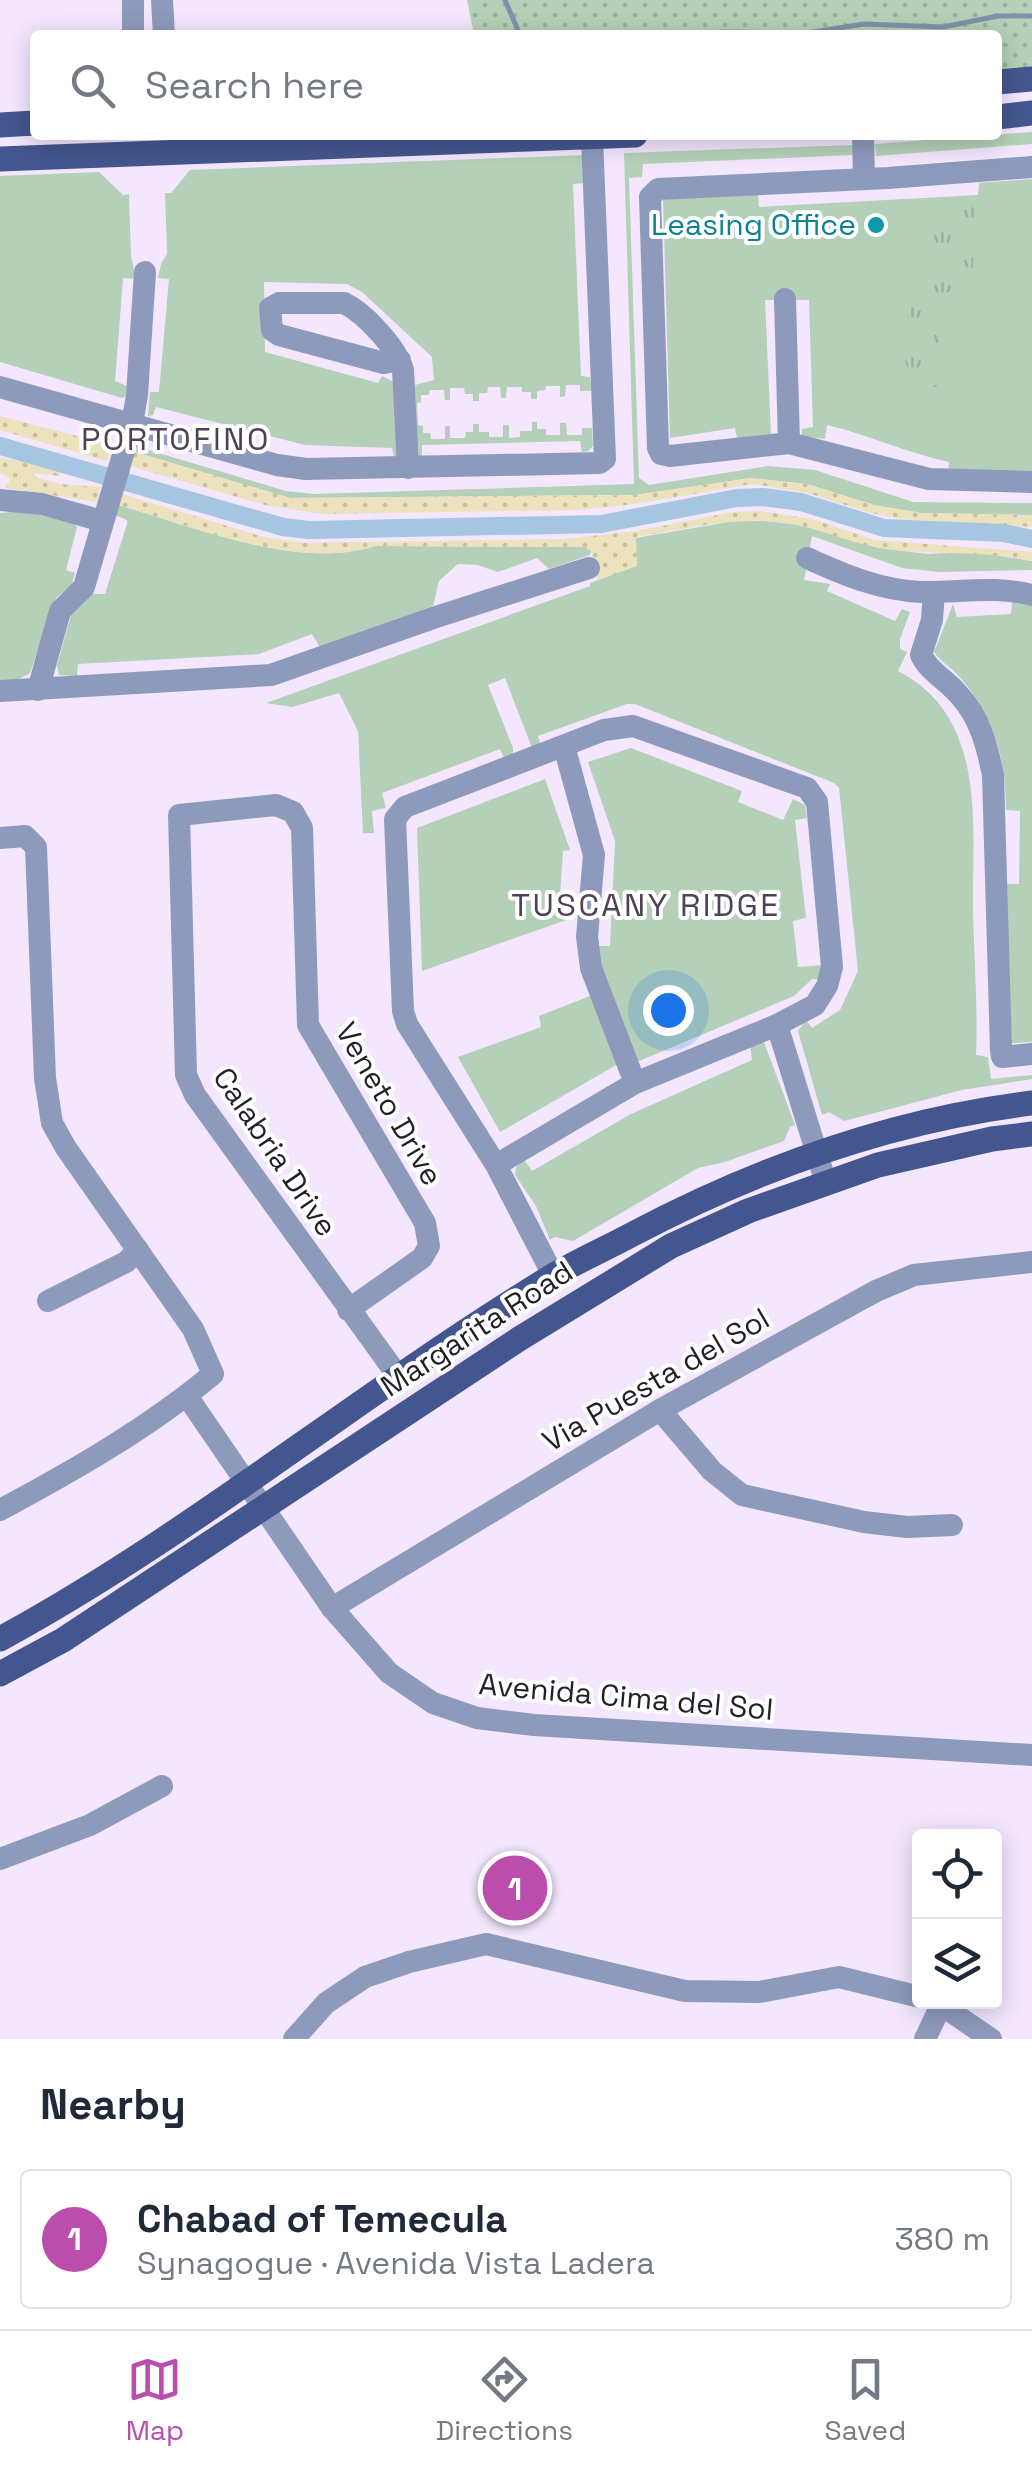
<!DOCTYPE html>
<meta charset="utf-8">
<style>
:root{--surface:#fff;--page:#f6f6f7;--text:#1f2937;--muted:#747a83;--line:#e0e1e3;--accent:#bb4eac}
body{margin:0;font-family:"Space Grotesk",sans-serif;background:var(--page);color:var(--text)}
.controls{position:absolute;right:30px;bottom:30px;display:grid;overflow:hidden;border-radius:10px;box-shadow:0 5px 25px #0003}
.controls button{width:90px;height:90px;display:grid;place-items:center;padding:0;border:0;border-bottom:2px solid var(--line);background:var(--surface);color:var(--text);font:50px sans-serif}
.you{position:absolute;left:668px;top:1010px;width:35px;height:35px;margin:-25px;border:8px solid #fff;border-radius:50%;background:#1a73e8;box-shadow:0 0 0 15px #1a73e833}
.badge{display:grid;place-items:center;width:65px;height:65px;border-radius:50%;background:var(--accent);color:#fff;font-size:32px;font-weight:700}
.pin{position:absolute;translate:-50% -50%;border:5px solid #fff;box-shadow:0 2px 10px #0006}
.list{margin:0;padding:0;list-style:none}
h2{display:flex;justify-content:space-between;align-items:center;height:130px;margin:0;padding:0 40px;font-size:42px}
h2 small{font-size:32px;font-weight:400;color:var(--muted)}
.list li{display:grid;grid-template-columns:65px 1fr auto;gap:30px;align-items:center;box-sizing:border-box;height:140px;margin:0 20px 20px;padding:0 20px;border:2px solid var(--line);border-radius:10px}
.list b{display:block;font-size:38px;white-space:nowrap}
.list p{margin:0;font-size:32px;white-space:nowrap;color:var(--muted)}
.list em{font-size:32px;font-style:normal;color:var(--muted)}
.icon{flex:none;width:55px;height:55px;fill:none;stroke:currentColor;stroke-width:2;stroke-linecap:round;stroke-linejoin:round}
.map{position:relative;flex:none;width:1032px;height:2039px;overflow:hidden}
.search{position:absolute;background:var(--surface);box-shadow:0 5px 25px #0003;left:30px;right:30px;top:30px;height:110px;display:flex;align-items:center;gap:25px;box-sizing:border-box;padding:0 35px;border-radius:10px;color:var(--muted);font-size:38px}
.sheet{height:290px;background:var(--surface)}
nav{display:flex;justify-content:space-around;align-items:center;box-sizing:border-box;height:140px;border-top:2px solid var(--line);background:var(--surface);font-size:28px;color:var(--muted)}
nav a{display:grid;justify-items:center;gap:5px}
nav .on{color:var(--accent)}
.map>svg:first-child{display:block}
</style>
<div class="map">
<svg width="1032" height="2039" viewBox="0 0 1032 2039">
<defs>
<pattern id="wetland-marsh" width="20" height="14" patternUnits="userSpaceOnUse" patternTransform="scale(2.5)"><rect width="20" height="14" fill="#b5d0b8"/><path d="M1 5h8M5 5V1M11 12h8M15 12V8" fill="none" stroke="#9cb29e"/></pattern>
<pattern id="sand-dots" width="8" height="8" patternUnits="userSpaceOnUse" patternTransform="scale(2.5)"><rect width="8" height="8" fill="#ece2bd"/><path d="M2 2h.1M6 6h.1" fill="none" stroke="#cac1a2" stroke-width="1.8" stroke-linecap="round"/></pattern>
<pattern id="park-tufts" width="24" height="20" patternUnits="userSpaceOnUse" patternTransform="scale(2.5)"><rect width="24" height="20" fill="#b5d0b8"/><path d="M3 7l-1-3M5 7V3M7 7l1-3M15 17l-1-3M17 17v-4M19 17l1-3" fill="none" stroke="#9cb29e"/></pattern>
<pattern id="garden-dots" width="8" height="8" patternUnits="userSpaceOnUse" patternTransform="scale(2.5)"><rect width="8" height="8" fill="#b5d0b8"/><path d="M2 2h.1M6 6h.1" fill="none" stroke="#9cb29e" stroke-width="1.8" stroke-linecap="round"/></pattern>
</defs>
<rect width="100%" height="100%" fill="#f3e6fd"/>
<g fill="#b5d0b8">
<polygon points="1032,132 1032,144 876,156 875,144"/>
<polygon points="853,145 853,155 643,164 642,177 629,178 639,478 649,485 768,466 815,470 913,502 1032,503 1032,515 921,513 874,505 807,484 751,478 635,495 290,498 135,452 142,437 145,449 286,491 314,494 634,484 624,153"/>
<polygon points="584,155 586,183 573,184 581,376 590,377 592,391 580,391 580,385 566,385 565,396 560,397 560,386 546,386 545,390 537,391 537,399 531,399 531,392 522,392 522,387 507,387 506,398 501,398 500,387 488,387 487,393 479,393 479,401 473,401 473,394 465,394 464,388 450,388 450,400 445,400 444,390 430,390 429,395 421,395 421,402 417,403 418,425 423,426 423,433 430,433 431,439 445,439 445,426 450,426 450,438 465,438 466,432 473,432 473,424 479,424 479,432 489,432 489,437 503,437 503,425 509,425 509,438 520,437 520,431 532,431 532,422 537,422 537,429 546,429 546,435 560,435 560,423 566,423 567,435 582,435 582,428 592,428 593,446 588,451 582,452 580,441 422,445 422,457 416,457 415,385 434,380 432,357 362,292 347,284 264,282 265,352 378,383 382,376 396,383 399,456 394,457 392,448 305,445 156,407 153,415 148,416 150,392 159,392 169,279 158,278 161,264 167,254 165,193 171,193 190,170"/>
<polygon points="99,172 123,195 129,194 131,256 136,279 123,278 115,381 127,386 126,396 122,398 0,362 0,176"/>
<path d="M1032 179V471L948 472 949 462C907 453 869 435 827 425L825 439 802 436V429L813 427 809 300H765L771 434 737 438 735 428 670 438 663 199 758 193 759 207 978 195 979 183Z"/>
<path d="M118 505C192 526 299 571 375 546L586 547 591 551 590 555 549 569 537 558 498 572 477 565 458 564 439 581 433 606 320 647 312 634 259 654 78 664 77 676 59 675 57 665 72 611 90 594H105L127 524V520L115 515Z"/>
<polygon points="24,511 75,524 77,527 66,570 75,573 72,584 56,598 30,673 15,681 0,682 0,513"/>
<path d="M746 519 801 525 879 548 928 554 976 552 1032 561V570L939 572 902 568 812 536 804 580 830 584 827 591 895 621 902 609 910 612 900 639V649L907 652 898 671C988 717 972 825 973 910 974 959 978 1007 976 1055L988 1057 991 1079 1032 1075V1079L962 1090 844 1121 829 1112 822 1115 798 1031 806 1020 812 1028 840 1010 858 971 839 788 834 783 635 704H627L538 736 542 748H532L505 678 488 685 513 748V755L505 760 500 749 382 793 386 808 372 811 374 833H363L358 731 339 693 292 707 266 703 590 586V583L636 566V538Z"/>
<path d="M1018 601 1032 604V1042L1011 1043 1006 884H1019L1020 811 1006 810C1006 757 993 713 956 673 949 666 940 661 934 652L953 604 957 617 1011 614 1012 603Z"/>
<polygon points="631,748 742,791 738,802 783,820 793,799 805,805 807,818 795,820 806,918 793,921 798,967 824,965 820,979 812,979 794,996 637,1062 600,971 599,946 610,946 615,841 588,762"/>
<polygon points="545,779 570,850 563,851 560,895 570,895 569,919 422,971 417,828"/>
<polygon points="590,996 595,999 618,1064 500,1132 458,1057 541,1027 539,1016"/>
<polygon points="764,1042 795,1125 790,1127 784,1141 725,1162 698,1168 573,1241 555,1237 550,1240 536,1206 515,1175 517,1163 523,1158 532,1171 631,1114 752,1060 750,1044"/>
</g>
<polygon fill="url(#wetland-marsh)" points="0,440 293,523 346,526 635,515 636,522 591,527 335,534 289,531 0,449"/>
<g fill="url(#sand-dots)">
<polygon points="0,416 112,445 107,461 0,430"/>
<polygon points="135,452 290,498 635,495 751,478 807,484 874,505 921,513 1032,515 1032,527 902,519 870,513 808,493 752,484 635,504 578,510 322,514 265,505 130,466"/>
<polygon points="0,458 62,468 60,476 34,473 33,476 60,484 100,487 97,502 5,488 11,479 0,473"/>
<path d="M122 494 264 537 304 543 565 539 636 531 733 512 760 511 812 519 875 540 1032 552V561C983 550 935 555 886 549 855 545 827 531 797 525 743 514 690 528 636 537L637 566 598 580 591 551 586 547 375 546C299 571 193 526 118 505Z"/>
</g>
<g fill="url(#park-tufts)">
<polygon points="972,202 976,209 972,286 964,294 939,295 930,286 920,203"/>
<polygon points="919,300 939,319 938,387 914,387 903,355 909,304"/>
</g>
<polygon fill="url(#garden-dots)" points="467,0 1032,0 1032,67 997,70 997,35 474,35"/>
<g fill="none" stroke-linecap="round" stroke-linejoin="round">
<g stroke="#7e93a9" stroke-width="5">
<polyline points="505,0 520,35"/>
<polyline points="694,35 722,32 807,33 864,24 943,27 998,16 1032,16"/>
</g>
<polyline stroke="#a5c5e1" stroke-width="18" points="0,446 283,527 309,530 601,524 737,498 763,497 801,502 884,528 1004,533 1032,539"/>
<g stroke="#8e9abc" stroke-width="22">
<polyline points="133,0 133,35"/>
<polyline points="162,0 164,35"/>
<polyline points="863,135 864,179"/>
<polyline points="1032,167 888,178 658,189 650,197 658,448 661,454 670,456 789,443 929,479 1032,482"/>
<polyline points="785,299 789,443"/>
<path d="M400 360 384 363 279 335 272 330 270 308 279 303H344C365 313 397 348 403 370L408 468"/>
<polyline points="0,387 277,465 306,469 600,463 605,459 592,137"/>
<polyline points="0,500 42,504 102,521"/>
<path d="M807 558C844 575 880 590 921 592 958 593 995 585 1032 595"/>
<path d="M934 592 932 620 921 655C929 672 947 680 959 695 980 717 987 746 993 775L1001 1050 1002 1057 1032 1054"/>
<polyline points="38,690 60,611 84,587 132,424 137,395 145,272"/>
<polyline points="0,691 271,675 433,618 589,568"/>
<polyline points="564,746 594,855 587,937 591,968 635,1083"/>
<path d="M0 838 25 836 36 847 45 1078 52 1123 66 1148 193 1329 213 1374C150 1427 73 1471 0 1510"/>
<polyline points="777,1025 826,1183"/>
<polyline points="496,1165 635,1083 777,1025 815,1005 827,986 832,967 817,802 807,788 633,726 604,730 405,807 395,819 403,1011 407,1024 496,1165 553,1275"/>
<polyline points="48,1301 126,1262 138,1250"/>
<polyline points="348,1310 422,1258 429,1246 425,1223 308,1025 302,828 293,812 276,805 179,815 186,1075 195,1095 398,1376"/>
<polyline points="187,1396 332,1608 389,1673 433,1703 477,1718 534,1725 1032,1755"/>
<polyline points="660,1410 712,1471 742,1495 864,1522 907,1527 952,1525"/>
<polyline points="332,1608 660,1410 876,1291 914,1275 1032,1262"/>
<polyline points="0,1859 90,1825 162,1786"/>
<polyline points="937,2002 991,2039"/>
<polyline points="294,2039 326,2003 365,1977 409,1962 486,1944 685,1991 759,1992 839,1977 920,1997"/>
<polyline points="925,2039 942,2003"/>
</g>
<g stroke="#44568f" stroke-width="25">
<polyline points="997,82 1032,79"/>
<polyline points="997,117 1032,113"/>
<polyline points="0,125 35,123"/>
<polyline points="0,159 635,135"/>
<path d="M0 1639C193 1534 363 1391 551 1277 577 1261 605 1249 631 1235 758 1168 890 1120 1032 1103"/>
<polyline points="0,1674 63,1640 519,1339 671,1246 748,1211 878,1165 992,1139 1032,1134"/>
</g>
</g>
<circle fill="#0f9aa8" stroke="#fff" stroke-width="4" cx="876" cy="225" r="10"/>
<g text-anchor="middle" stroke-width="8" stroke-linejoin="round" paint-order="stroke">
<g font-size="30" fill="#0d838f" stroke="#fff" text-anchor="end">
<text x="856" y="235">Leasing Office</text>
</g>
<g font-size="30" fill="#241f27" stroke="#fff">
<text transform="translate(389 1104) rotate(60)" y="10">Veneto Drive</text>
<text transform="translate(275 1152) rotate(56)" y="10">Calabria Drive</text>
<text transform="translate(477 1329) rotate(-33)" y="10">Margarita Road</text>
<text transform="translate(656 1380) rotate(-30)" y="10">Via Puesta del Sol</text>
<text transform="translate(626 1697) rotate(5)" y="10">Avenida Cima del Sol</text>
</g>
<g font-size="32" letter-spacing="2.5" fill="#4e4356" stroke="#fff">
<text x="176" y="450">PORTOFINO</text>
<text x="646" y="916">TUSCANY RIDGE</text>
</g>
</g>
</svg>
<div class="controls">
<button><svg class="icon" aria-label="locate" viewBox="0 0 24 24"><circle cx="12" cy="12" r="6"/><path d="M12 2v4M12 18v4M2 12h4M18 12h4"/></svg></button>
<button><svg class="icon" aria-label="layers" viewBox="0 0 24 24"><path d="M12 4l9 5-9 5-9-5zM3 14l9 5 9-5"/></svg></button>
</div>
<div class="you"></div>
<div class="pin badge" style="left:515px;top:1888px">1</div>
<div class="search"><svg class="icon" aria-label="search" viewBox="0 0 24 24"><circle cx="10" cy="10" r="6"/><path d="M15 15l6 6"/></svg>Search here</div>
</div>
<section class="sheet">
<h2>Nearby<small></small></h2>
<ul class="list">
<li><span class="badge">1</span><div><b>Chabad of Temecula</b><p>Synagogue · Avenida Vista Ladera</p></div><em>380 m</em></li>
</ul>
</section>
<nav>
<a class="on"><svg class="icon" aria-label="map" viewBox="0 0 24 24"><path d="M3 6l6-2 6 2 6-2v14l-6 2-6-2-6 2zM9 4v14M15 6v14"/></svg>Map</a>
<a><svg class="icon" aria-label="directions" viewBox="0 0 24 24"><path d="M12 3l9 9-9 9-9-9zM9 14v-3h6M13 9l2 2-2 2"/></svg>Directions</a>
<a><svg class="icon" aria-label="saved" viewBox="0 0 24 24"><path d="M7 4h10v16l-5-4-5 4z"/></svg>Saved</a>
</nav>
